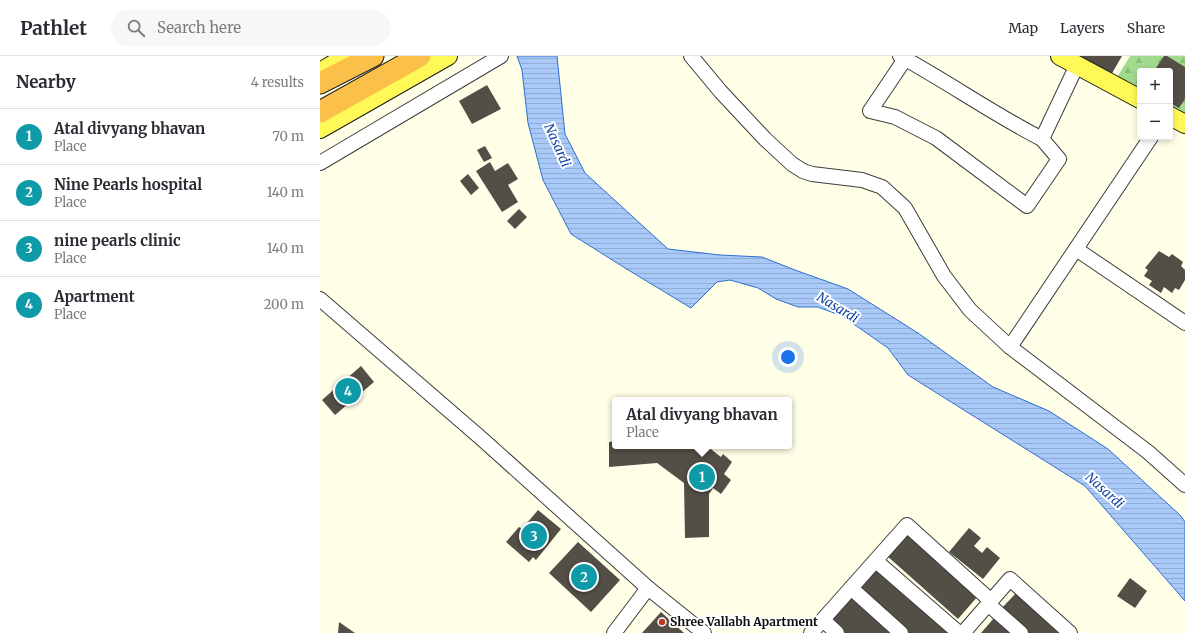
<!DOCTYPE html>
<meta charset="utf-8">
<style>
:root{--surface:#fff;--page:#f7f7f7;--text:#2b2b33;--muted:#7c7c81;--line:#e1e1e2;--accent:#0f766e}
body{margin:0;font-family:Merriweather,serif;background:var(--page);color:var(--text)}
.controls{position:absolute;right:12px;top:12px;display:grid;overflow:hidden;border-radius:4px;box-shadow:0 2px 6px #0003}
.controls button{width:36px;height:36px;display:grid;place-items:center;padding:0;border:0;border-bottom:1px solid var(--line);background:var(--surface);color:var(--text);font:20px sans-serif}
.you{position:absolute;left:468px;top:301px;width:14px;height:14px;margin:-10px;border:3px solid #fff;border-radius:50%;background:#1a73e8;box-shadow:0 0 0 6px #1a73e833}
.badge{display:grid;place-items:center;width:26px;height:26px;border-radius:50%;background:var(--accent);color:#fff;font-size:13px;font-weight:700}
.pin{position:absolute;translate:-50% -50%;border:2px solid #fff;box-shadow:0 1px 4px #0006}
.popup{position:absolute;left:292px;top:341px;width:180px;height:52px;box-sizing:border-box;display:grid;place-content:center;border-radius:4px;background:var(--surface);filter:drop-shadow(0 1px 3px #0005);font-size:13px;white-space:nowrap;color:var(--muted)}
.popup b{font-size:15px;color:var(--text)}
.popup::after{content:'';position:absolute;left:50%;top:100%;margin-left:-8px;border:8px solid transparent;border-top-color:var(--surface)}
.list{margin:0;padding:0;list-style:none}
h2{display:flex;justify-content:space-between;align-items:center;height:52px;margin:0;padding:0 16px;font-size:17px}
h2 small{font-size:13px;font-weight:400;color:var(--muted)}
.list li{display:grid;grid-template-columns:26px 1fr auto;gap:12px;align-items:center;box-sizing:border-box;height:56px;padding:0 16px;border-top:1px solid var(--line)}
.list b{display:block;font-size:15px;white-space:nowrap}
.list p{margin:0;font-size:13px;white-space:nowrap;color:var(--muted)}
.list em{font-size:13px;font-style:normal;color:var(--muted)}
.icon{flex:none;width:22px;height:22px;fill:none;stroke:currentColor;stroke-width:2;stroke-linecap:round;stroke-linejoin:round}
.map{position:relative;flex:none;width:865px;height:577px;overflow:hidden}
header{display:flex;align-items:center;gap:24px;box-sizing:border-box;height:56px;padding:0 20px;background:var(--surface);border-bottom:1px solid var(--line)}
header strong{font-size:19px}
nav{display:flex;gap:22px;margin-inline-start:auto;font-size:14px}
.search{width:280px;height:36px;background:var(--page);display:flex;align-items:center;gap:10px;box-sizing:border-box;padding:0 14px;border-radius:22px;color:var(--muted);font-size:15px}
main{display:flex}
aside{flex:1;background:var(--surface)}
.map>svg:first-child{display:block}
</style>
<header>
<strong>Pathlet</strong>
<div class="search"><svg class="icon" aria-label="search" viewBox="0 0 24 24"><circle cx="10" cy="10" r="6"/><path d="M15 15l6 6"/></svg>Search here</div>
<nav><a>Map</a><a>Layers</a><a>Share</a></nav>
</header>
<main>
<aside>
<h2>Nearby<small>4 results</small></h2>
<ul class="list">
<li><span class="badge" style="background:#0f9aa8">1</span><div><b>Atal divyang bhavan</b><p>Place</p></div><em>70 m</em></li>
<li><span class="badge" style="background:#0f9aa8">2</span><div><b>Nine Pearls hospital</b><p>Place</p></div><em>140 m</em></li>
<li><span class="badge" style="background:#0f9aa8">3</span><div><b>nine pearls clinic</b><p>Place</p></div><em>140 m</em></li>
<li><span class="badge" style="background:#0f9aa8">4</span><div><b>Apartment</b><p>Place</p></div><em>200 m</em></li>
</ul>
</aside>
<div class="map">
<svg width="865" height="577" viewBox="0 0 865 577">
<defs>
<pattern id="forest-firs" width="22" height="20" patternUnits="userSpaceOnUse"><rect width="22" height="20" fill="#a1db8e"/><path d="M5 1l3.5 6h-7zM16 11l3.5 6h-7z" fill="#89bb79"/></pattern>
<pattern id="water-rules" width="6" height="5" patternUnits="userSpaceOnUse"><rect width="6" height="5" fill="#a9caf9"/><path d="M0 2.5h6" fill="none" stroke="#90acd4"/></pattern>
</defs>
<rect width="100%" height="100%" fill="#ffffe7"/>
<polygon fill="url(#forest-firs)" points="810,0 865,0 865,61 850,53 850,15 820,15 820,37 796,23"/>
<polygon fill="url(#water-rules)" stroke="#2d6ed2" points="197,0 237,0 245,78 265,117 348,193 400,199 442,201 475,214 528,233 598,277 673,331 729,355 788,393 860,459 865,466 865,545 765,430 588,319 568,292 522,260 498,251 478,251 456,243 438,232 410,224 397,226 371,252 305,212 251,178 223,124 208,67 202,14"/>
<g fill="#534e46">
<polygon points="760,0 802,0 791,19"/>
<polygon points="844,0 847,0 865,11 865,43 859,52 850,47 850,15 834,15"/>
<polygon points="167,29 181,53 152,68 139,45"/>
<polygon points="165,90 172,102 164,106 157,94"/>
<polygon points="170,106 175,115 188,107 198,123 188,129 198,146 182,156 156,115"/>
<polygon points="148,118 159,132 151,139 140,125"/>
<polygon points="199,153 207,161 195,173 187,165"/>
<polygon points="839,195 849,201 852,198 863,206 861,210 865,214 865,224 859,234 855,232 852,237 844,231 841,237 829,229 832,225 824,220 828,214 825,212"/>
<polygon points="41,310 54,326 15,359 2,344"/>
<polygon points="295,385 295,390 387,390 401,401 403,398 412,406 404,418 411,424 401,438 393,432 389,438 389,481 365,482 364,427 337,407 289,411 289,386"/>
<polygon points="218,454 241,473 216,504 213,501 209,506 186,486 199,471 202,473"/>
<polygon points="649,472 661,482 654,490 662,497 667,491 680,502 663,523 629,496"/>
<polygon points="586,476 658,540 638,563 566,499 579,489"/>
<polygon points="258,486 300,524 271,556 229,517"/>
<polygon points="559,511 629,577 588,577 539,534"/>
<polygon points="810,522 827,535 815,552 797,540"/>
<polygon points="698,535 747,577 706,577 680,554"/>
<polygon points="531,542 572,577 525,577 511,564"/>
<polygon points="341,556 364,577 322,577"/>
<polygon points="674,562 690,577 661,577"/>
<polygon points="19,566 35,577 18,577"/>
</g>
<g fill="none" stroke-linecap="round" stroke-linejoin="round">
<defs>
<g id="minor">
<polyline points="371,0 401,36 445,83 472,108 483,115 492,118 542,124 562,131 585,152 624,220 650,254 690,291 828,396 865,429"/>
<path d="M580 0C628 26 673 58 722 83L757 9"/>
<polyline points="585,3 550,55 575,61 616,82 707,150 739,103 722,83"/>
<polyline points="0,107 181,0"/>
<polyline points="756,193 865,267"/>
<polyline points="0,243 162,383 328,532 384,577"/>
<polyline points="690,291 831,81"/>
<polyline points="556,505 639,577"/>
<polyline points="531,532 581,577"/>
<polyline points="668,548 701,577"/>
<polyline points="503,564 517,577"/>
<polyline points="294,577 328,532"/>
<polyline points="491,577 587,469 671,545"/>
<polyline points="643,577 690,523 750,577"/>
</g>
<g id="major">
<polyline points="740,0 820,43"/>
<polyline points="0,16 27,0"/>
<polyline points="850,60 865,68"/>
<polyline points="0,73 128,0"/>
</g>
<g id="highway">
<polyline points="0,27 53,0"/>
<polyline points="0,56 100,0"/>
</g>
</defs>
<use href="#minor" stroke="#3d3d3d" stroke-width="16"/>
<use href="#major" stroke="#1b1b1b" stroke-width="20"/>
<use href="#highway" stroke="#1b1b1b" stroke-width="23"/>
<use href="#minor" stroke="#fff" stroke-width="14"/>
<use href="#major" stroke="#fff957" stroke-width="18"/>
<use href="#highway" stroke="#fbc049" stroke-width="21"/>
</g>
<circle fill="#be381e" stroke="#fff" stroke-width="1.5" cx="342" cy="566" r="4"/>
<g text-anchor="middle" stroke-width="4" stroke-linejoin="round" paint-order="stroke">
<g font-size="12" font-weight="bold" fill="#0a0a0a" stroke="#fff" text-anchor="start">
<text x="350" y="570">Shree Vallabh Apartment</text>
</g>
<g font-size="13" font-style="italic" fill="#10429f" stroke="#fff">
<text transform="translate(238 89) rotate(66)" y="5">Nasardi</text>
<text transform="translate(518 251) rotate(31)" y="5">Nasardi</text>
<text transform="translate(785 434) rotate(42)" y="5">Nasardi</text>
</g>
</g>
</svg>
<div class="controls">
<button>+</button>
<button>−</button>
</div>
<div class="you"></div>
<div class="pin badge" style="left:382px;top:421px;background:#0f9aa8">1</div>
<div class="popup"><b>Atal divyang bhavan</b>Place</div>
<div class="pin badge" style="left:264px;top:521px;background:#0f9aa8">2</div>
<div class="pin badge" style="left:214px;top:480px;background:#0f9aa8">3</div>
<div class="pin badge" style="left:28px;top:335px;background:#0f9aa8">4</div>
</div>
</main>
